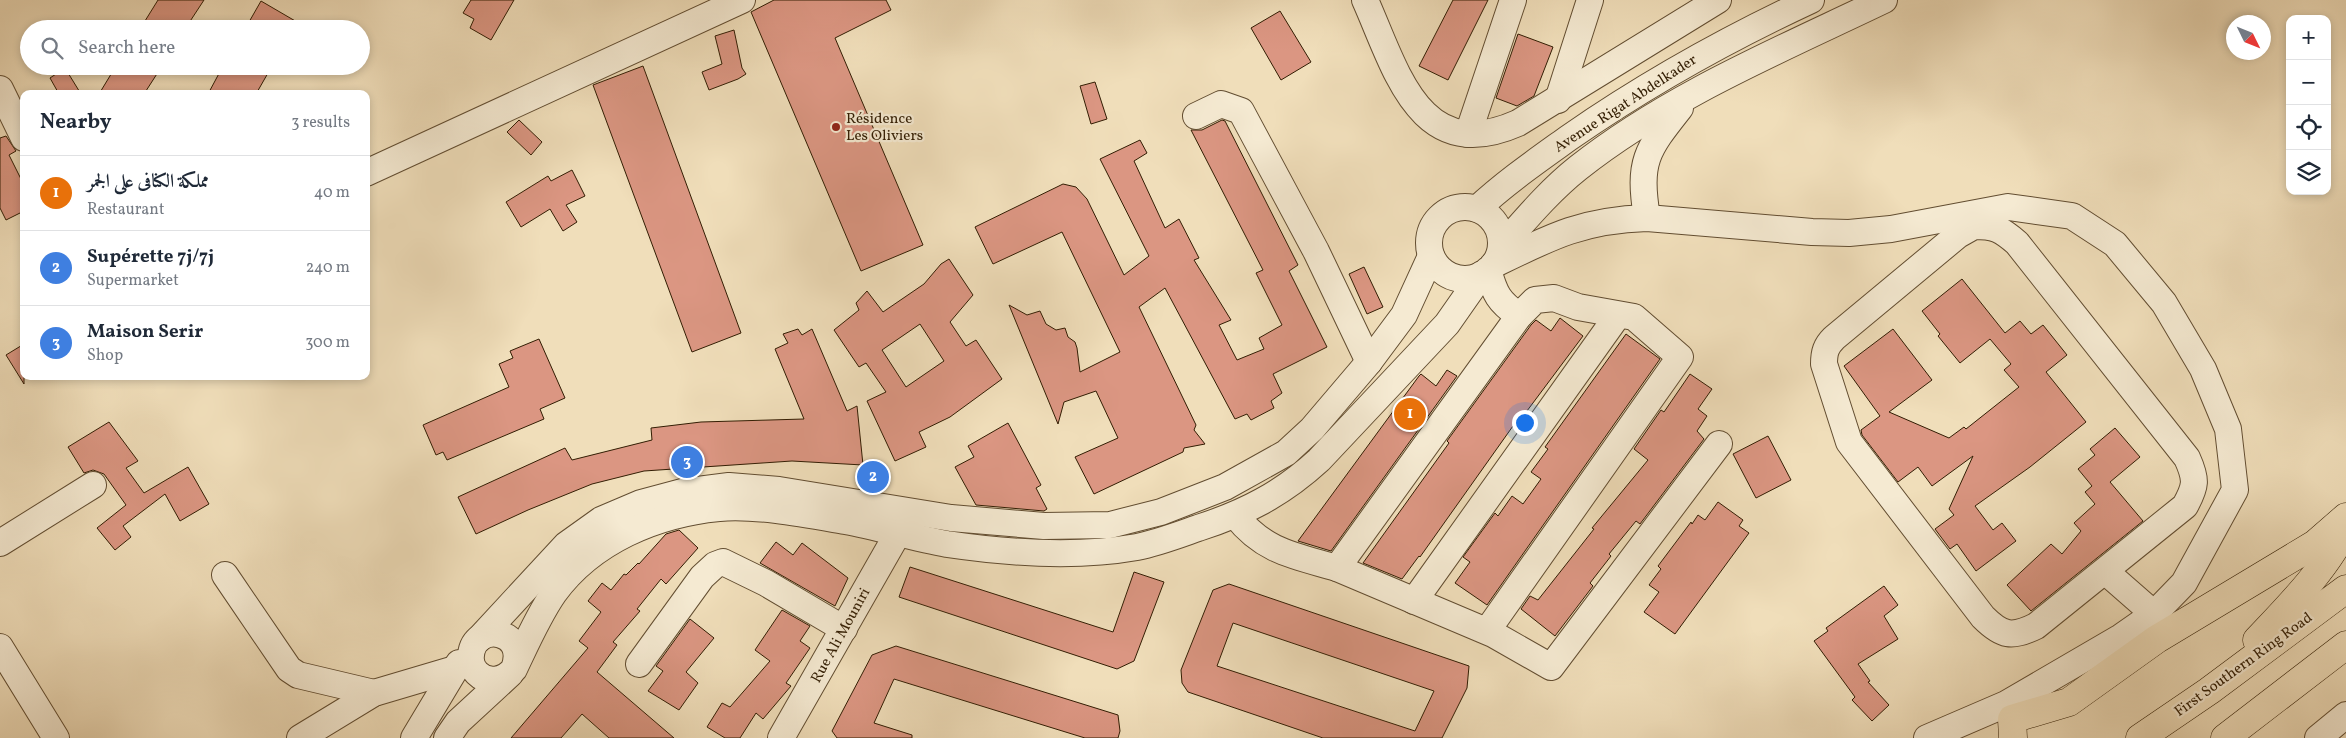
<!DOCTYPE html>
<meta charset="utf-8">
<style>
:root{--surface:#fff;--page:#f2f2f3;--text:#1f2937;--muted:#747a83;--line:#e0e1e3;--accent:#7c3aed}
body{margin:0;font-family:Vollkorn,Amiri,serif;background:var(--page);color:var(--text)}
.controls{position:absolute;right:15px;top:15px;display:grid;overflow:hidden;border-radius:10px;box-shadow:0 2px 8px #0003}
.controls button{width:45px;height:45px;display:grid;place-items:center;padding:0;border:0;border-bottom:1px solid var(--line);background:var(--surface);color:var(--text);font:25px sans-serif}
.compass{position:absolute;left:2226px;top:15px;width:45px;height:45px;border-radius:50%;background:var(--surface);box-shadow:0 2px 8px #0003;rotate:133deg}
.you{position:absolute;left:1524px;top:422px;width:18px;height:18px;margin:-12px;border:4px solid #fff;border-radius:50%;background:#1a73e8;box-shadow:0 0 0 8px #1a73e833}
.badge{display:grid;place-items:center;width:32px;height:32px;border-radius:50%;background:var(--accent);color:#fff;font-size:16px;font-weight:700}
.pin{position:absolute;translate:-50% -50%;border:2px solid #fff;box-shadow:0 1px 5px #0006}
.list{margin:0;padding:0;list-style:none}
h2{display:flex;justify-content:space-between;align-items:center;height:65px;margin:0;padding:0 20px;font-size:21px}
h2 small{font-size:16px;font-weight:400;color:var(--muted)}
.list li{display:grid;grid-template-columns:32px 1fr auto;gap:15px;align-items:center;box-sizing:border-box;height:75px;padding:0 20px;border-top:1px solid var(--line)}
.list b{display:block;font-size:19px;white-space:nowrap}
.list p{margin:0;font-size:16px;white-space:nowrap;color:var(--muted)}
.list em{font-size:16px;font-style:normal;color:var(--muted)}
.icon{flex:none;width:28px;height:28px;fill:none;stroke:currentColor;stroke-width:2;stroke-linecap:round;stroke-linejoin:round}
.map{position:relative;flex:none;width:2346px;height:738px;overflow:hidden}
.search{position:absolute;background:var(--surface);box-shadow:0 2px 8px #0003;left:20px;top:20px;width:350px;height:55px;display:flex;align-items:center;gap:12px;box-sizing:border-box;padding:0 18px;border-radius:28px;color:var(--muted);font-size:19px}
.panel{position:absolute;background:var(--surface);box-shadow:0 2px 8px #0003;left:20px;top:90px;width:350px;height:290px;border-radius:10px}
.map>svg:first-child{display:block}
</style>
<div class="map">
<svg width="2346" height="738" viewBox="0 0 2346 738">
<rect width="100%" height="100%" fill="#f0deba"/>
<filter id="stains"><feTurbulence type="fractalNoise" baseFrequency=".004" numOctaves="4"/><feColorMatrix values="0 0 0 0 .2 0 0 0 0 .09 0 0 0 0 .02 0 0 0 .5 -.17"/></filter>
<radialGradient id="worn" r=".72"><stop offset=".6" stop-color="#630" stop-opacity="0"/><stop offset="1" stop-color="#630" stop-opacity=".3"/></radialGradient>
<g fill="#db9682" stroke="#321d03" fill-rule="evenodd">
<polygon points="158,0 204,0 185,29 140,29"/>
<polygon points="471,0 514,0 491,40 470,28 474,19 463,13"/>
<polygon points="774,0 886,0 891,10 835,38 923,245 861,271 751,12"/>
<polygon points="1453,0 1488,0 1448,80 1419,66"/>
<polygon points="261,1 309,29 245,29"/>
<polygon points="1280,11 1311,62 1281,80 1251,28"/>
<polygon points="734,30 742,68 746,74 738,79 709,90 702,72 722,64 715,36"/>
<polygon points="1518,34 1553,47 1534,96 1517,106 1496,98"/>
<polygon points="116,66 162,66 144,94 99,94"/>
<polygon points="223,66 272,66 256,94 208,94"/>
<polygon points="643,66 741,333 692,352 593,85"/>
<polygon points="65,68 81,94 59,94 50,78"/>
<polygon points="1095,82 1107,119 1091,124 1080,86"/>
<polygon points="519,120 542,142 531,155 507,132"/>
<polygon points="1222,120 1225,121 1298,265 1289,271 1327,347 1273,374 1282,393 1271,401 1274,408 1251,420 1247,414 1235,419 1165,288 1139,307 1196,425 1194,430 1205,444 1184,448 1183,452 1094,494 1075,457 1118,438 1096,391 1064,402 1058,424 1009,305 1027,315 1040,311 1046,324 1056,330 1065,328 1068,337 1075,342 1077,348 1080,372 1120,352 1062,232 993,264 975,227 1063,184 1076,187 1087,199 1124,275 1149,256 1100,159 1140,140 1147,153 1134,161 1165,228 1179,219 1199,258 1194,260 1231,320 1219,325 1237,360 1264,349 1259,338 1282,325 1256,273 1263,270 1191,130 1202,130"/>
<polygon points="6,136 16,151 9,155 24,185 24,211 6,220 0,208 0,138"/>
<polygon points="572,170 585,196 566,205 577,222 563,231 550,209 521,227 506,202 548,176 551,181"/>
<path d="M949 259 973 295 950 322 966 346 976 340 1002 379 950 417 919 432 926 447 895 461 867 401 886 392 866 363 859 367 834 330 859 310 856 303 867 291 883 312 924 284 941 264ZM920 324 944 361 906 387 882 350Z"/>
<polygon points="1364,267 1383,307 1367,314 1349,274"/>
<polygon points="1962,279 2005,333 2020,321 2031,334 2043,325 2067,355 2046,372 2086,422 2030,467 1975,506 1993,530 2002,523 2016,541 1976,571 1957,544 1950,549 1935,529 1954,515 1949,509 1973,456 1932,486 1918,467 1898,482 1862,435 1861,430 1880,416 1844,366 1893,329 1932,380 1889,412 1949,438 1964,427 1966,429 2019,387 2004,370 2011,364 1990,339 1960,363 1938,336 1940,334 1922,311"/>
<polygon points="1560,318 1583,336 1515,427 1513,426 1420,557 1419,556 1402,579 1363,563 1449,443 1447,441 1531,325 1536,320 1551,331"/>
<polygon points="798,329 802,335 812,329 847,411 857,406 863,465 792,461 644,471 592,484 528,510 476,534 458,497 565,448 572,460 652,440 651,428 701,422 804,419 775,349 788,343 783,334"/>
<polygon points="1626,334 1660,359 1487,605 1455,583 1470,562 1463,557 1495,513 1498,516 1512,496 1523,504 1541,479 1531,472 1548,449 1545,447"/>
<polygon points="539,339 565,398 540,409 544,419 447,460 443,452 436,455 423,425 509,387 499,364 513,358 510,351"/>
<polygon points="24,344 24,384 6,355"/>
<polygon points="1447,370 1457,376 1331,551 1298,541 1419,376 1421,374 1436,386"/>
<polygon points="1690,374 1712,389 1698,409 1707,416 1697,431 1704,439 1640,524 1636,521 1609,554 1611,556 1590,583 1593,586 1555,636 1521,609 1530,596 1538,600 1594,529 1592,528 1648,460 1634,449 1661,410 1664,412"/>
<polygon points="109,422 138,461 126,468 144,493 188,467 209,504 180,521 165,494 123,526 131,537 115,550 97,528 126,505 104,474 93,470 84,473 68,447"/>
<polygon points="1008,423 1041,485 1036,488 1047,509 1044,511 976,505 955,467 974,457 968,446"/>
<polygon points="2115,428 2140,457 2110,482 2143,521 2031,611 2007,585 2051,544 2062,554 2081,531 2074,523 2095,504 2085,492 2092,486 2078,469 2095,455 2090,449"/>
<polygon points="1768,436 1791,480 1756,498 1733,454"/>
<polygon points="1718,502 1743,520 1739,526 1749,533 1675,634 1644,612 1659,592 1649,585 1661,569 1658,566 1691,522 1692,524 1698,515 1705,520"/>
<polygon points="679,530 698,548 666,584 661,579 637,609 640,611 613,642 617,645 597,672 674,738 609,738 582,714 561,738 511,738 588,648 579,641 601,612 588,601 602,583 611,590 624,574 626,575 638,563 639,564 666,534"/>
<polygon points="776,542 793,555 802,543 848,578 835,606 760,563"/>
<polygon points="910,567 1113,632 1134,572 1164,582 1134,661 1117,669 899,597"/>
<path d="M1229 584 1469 666 1467 688 1442 738H1323L1188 692 1182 683 1181 670 1213 590ZM1233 623 1434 691 1415 731 1217 666Z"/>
<polygon points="1884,586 1898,605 1884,616 1898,639 1858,664 1870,681 1868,682 1889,705 1872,721 1852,700 1855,697 1814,641 1828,631 1826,628"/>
<polygon points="782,610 810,626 800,641 810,648 786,683 791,686 763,719 756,713 740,738 725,738 707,727 722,703 730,707 770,661 755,650"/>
<polygon points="690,619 714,638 686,672 698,683 679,710 648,691 663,671 656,666"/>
<polygon points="896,646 1118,715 1120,731 1118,738 1085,738 894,679 874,723 912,735 912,738 837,738 832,731 872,655"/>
</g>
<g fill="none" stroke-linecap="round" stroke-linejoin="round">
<defs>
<g id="minor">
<path d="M1365 0C1396 69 1419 167 1518 123L1718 0"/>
<polyline points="0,89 24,138"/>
<polyline points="1558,100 1590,0"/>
<polyline points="1196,116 1221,104 1241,111 1316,251 1369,362"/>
<polyline points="1468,134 1513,0"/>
<polyline points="366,173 742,0"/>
<circle cx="1465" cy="243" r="36"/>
<path d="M1477 209C1506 182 1538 160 1570 137 1648 83 1725 40 1811 0"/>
<path d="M1647 218C1638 161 1646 151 1680 108"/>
<path d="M1974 226C1995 226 2001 229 2017 243L2187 458C2197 480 2196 486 2185 506L2036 626C2012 638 2002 636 1983 617L1849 442 1824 364C1824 352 1826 346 1834 338L1958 235Z"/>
<path d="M1501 247C1525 220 1549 191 1578 168 1669 96 1780 50 1884 0"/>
<path d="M1493 265C1550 237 1582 220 1647 218L1812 232 1849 233 1891 229 2008 207 2072 216 2115 244 2164 303 2203 369 2228 429 2235 490 2184 583 2154 614 2121 637 2006 704 1927 738"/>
<path d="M1488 270C1495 294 1498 301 1519 316"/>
<path d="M1236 516C1264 552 1296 556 1337 568"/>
<polyline points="0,543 93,485"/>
<polyline points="2106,572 2154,614"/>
<polyline points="225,575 289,669 298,675 374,693"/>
<polyline points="1414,601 1618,315"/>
<polyline points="1487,631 1680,357 1634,317 1578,307 1554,298 1535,300 1519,316 1337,568 1493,634 1551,667 1719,444"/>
<polyline points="479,639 566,545 601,520 641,503 682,492 729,486 779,490 951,518 1044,526 1110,525 1161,512 1225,487 1286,453 1312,429 1369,362 1404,315 1431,256"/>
<polyline points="0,647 56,738"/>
<polyline points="639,664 702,577 715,565 723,562 766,583 844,629"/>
<path d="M514 669C529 629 474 621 471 655 470 662 472 668 477 673 488 684 504 681 514 669 526 644 538 616 554 593 592 541 656 514 719 508 753 504 810 515 845 521 879 527 913 538 947 544 1008 553 1075 558 1137 547 1157 543 1178 535 1198 528 1245 513 1282 494 1319 460L1447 324 1482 274"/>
<polyline points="300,738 374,693 455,669"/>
<polyline points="414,738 459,663"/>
<polyline points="447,738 458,722 510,674"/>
<polyline points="781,738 898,533"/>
<polyline points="2318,738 2346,715"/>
</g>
<g id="highway">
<path d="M2257 640C2289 606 2325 570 2346 528"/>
<polyline points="2013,738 2012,719 2069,702 2157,639 2315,544 2346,517"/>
<polyline points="2140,738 2209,691 2346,589"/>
<polyline points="2225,738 2346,645"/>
</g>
</defs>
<use href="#minor" stroke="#624d31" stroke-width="28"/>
<use href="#highway" stroke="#321d03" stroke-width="29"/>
<use href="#minor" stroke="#f5ead2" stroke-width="26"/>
<use href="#highway" stroke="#f0deba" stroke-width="28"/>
</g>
<circle fill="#8f2418" stroke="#f5ead2" stroke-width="2" cx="836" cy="127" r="5"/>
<g text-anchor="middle" stroke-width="4.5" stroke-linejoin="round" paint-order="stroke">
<g font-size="15" fill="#321d03" stroke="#f5ead2">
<text transform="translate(1625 103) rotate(-33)" y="5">Avenue Rigat Abdelkader</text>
<text transform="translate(840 635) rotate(-61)" y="5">Rue Ali Mouniri</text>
<text transform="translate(2243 664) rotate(-36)" y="5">First Southern Ring Road</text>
</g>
<g font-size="15" fill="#321d03" stroke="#f5ead2" text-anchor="start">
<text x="846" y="123">Résidence<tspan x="846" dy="17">Les Oliviers</tspan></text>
</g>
</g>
<rect width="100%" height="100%" filter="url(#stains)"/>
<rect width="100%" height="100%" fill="url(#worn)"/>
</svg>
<div class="controls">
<button>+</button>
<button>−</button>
<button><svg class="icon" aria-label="locate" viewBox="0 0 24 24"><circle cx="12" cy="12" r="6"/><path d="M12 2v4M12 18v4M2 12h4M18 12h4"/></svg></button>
<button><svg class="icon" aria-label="layers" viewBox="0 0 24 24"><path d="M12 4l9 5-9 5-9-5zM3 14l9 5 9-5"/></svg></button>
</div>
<svg class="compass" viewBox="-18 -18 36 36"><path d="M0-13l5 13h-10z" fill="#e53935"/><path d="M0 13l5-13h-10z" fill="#747a83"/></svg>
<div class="you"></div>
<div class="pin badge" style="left:1410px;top:414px;background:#e8710a">1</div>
<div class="pin badge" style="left:873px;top:477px;background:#3f7fe0">2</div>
<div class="pin badge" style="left:687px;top:462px;background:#3f7fe0">3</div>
<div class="search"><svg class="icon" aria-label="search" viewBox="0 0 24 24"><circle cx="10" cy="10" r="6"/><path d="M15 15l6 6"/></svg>Search here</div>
<section class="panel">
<h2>Nearby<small>3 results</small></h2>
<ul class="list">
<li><span class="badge" style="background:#e8710a">1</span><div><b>مملكة الكنافى على الجمر</b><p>Restaurant</p></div><em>40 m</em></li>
<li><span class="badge" style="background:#3f7fe0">2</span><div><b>Supérette 7j/7j</b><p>Supermarket</p></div><em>240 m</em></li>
<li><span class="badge" style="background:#3f7fe0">3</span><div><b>Maison Serir</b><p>Shop</p></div><em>300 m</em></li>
</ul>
</section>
</div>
